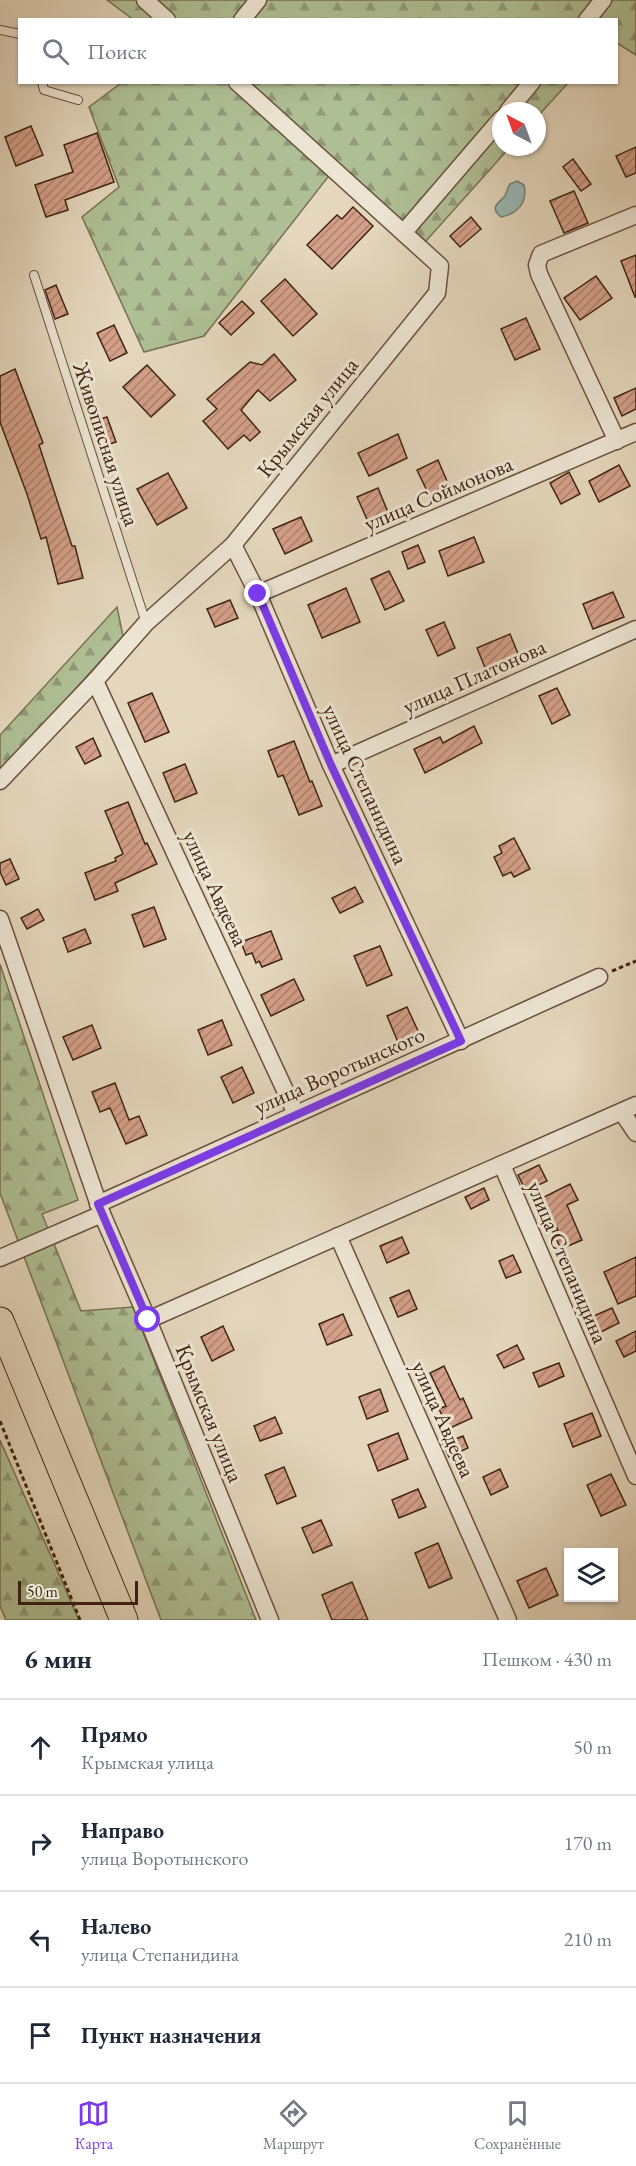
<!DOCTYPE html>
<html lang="ru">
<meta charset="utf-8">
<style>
:root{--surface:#fff;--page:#f2f2f3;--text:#1f2937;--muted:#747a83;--line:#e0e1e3;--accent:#7c3aed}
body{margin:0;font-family:"EB Garamond",serif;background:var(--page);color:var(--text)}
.controls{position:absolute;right:18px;bottom:18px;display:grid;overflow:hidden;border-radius:0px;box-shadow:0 2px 4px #0004}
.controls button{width:54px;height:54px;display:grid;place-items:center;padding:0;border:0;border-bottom:2px solid var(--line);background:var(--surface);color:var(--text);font:30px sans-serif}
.compass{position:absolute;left:492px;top:102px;width:54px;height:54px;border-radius:50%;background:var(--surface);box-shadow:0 2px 4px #0004;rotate:319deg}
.scale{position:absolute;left:18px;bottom:15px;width:120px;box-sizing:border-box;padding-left:6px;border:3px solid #402411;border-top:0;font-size:16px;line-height:21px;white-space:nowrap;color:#402411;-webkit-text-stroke:4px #ede5d4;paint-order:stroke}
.stop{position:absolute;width:18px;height:18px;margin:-14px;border:4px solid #7c3aed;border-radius:50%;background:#fff}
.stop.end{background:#7c3aed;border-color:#fff;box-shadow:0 2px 6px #0008}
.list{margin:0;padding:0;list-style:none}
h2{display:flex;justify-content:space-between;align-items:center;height:78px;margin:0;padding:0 24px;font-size:26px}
h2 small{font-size:20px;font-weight:400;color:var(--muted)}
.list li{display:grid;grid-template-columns:39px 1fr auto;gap:18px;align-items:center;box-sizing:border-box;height:96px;padding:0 24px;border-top:2px solid var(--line)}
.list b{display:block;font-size:22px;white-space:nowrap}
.list p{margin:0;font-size:20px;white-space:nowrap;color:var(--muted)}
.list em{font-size:20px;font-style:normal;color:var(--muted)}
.icon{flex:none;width:33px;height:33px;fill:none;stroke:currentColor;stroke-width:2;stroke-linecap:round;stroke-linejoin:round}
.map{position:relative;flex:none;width:636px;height:1620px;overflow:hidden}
.search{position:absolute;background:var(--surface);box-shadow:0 2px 4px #0004;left:18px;right:18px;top:18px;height:66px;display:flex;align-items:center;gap:15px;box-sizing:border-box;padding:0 21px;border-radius:0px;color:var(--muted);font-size:22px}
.sheet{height:462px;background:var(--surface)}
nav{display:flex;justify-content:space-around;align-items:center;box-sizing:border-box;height:84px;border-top:2px solid var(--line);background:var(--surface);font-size:16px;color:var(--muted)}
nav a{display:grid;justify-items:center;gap:3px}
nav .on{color:var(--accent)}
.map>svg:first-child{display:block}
</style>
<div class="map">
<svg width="636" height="1620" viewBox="0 0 636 1620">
<defs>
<pattern id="forest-firs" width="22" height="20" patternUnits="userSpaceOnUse" patternTransform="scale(1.5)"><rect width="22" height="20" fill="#afbf95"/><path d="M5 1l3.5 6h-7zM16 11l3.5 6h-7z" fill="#909b78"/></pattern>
<pattern id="building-hatch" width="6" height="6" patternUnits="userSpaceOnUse" patternTransform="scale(1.5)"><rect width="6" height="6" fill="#d49f88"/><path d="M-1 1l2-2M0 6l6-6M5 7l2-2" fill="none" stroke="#ad816e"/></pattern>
</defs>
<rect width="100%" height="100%" fill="#e4d7bd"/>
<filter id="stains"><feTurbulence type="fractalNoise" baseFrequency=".00333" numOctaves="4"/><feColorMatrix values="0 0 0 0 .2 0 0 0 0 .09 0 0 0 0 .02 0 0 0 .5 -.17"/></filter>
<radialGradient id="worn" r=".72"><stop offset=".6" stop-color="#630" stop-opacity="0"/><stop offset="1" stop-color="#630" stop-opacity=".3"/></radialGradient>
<g fill="url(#forest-firs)" stroke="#787253" stroke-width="1.5">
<polygon points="107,0 636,0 636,55 617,43 616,20 134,20"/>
<polygon points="121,83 568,83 537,117 537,111 501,111 501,147 510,147 426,241 338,164 204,336 144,352 82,217 119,187 89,107"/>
<polygon points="117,607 123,636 0,773 0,735"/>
<polygon points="0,964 78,1200 42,1214 81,1311 133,1307 256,1620 161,1620 0,1193"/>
<polygon points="0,1440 79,1620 6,1620 0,1606"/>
</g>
<path fill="#97b8b6" stroke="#747d74" stroke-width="1.5" d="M517 181 524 185C528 203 517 214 501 217 490 208 497 204 504 197 507 194 507 188 510 184Z"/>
<g fill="url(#building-hatch)" stroke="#402411" stroke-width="1.5">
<polygon points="31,126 43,155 16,166 5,137"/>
<polygon points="97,133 114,182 65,200 68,210 46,217 35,185 73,172 64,145"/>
<polygon points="636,147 636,173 626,177 616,156"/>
<polygon points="573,159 591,184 581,191 563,167"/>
<polygon points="574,191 588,223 564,233 550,201"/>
<polygon points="353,207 373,226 332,269 307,245 337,215 342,219"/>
<polygon points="471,217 481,229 460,247 450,236"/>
<polygon points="636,255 636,297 635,297 621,261"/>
<polygon points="596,276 612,298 580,320 564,298"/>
<polygon points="285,279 317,314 293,336 261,301"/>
<polygon points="56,285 68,314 55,319 45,290"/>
<polygon points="242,301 254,313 231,335 219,323"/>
<polygon points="526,318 540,349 515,360 501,329"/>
<polygon points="114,325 127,353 110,361 97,333"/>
<polygon points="274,354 296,380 270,401 258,390 241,410 260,432 250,441 244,435 228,449 203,421 217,409 207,399 250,362 262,365"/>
<polygon points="147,365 175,395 151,417 123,387"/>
<polygon points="15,369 43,443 39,445 72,546 75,546 83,578 58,584 46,537 41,539 27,494 0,422 0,376"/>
<polygon points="636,388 636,409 622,416 614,398"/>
<polygon points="107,417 116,442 100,447 91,422"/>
<polygon points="398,434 407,458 369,476 358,453"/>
<polygon points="438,460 450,488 430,497 417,470"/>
<polygon points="619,465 630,486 599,502 589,481"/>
<polygon points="569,472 580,494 561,504 550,483"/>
<polygon points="168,473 187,508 157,525 137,489"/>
<polygon points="378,488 390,517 370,526 357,497"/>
<polygon points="301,517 312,541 285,554 273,529"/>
<polygon points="474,537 484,562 448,576 439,551"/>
<polygon points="418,545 425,562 408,569 402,552"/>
<polygon points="389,571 404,601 385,610 371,579"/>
<polygon points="346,588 360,622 322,638 308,605"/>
<polygon points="613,592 624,617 593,629 583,604"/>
<polygon points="230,600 238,618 215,627 207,609"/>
<polygon points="444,622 455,648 438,656 426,630"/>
<polygon points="510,634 521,661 488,675 477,648"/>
<polygon points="557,688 570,715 552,724 539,696"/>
<polygon points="152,693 169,732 145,742 128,703"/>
<polygon points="474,726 482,743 425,773 414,749 440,737 443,743"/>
<polygon points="93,738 101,756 85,764 76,747"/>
<polygon points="294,741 310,782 312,781 322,806 299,815 283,775 278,777 268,751"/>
<polygon points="185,764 197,793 175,802 163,773"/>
<polygon points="128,802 145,844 147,843 157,864 115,883 118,891 95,900 85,873 116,861 115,858 123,854 105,811"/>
<polygon points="514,838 530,869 514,877 511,872 503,876 494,857 502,853 499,846"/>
<polygon points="10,859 19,879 6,885 0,872 0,863"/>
<polygon points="355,887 363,902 340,913 332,898"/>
<polygon points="154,907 166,939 144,947 132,915"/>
<polygon points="38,909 44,920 27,929 21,918"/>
<polygon points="85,929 91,943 68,952 63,938"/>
<polygon points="271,931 282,959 262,967 259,961 256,963 252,953 246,955 241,942"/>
<polygon points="380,946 392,975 367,986 354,956"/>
<polygon points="294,979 304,1000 271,1016 261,995"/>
<polygon points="407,1007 419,1033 398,1042 387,1016"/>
<polygon points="222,1020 232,1045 208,1055 198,1030"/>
<polygon points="92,1025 101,1048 73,1060 63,1037"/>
<polygon points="242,1067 254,1093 233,1103 221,1077"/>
<polygon points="115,1083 129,1120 139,1116 147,1135 126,1144 110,1108 100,1112 92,1092"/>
<polygon points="539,1165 547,1181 526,1191 518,1175"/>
<polygon points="570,1184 578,1200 567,1205 582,1240 561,1249 553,1232 558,1230 542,1198"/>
<polygon points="484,1188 489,1200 471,1209 465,1197"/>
<polygon points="402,1237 409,1253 387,1263 380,1246"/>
<polygon points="513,1255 521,1272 506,1278 499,1261"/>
<polygon points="636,1257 636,1296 618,1304 604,1272"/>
<polygon points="409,1290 417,1309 398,1317 390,1298"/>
<polygon points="612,1308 619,1323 597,1334 589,1318"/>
<polygon points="343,1314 352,1335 327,1345 319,1324"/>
<polygon points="223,1326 234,1350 212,1361 201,1337"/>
<polygon points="636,1331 636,1351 624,1357 616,1341"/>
<polygon points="517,1345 524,1359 504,1368 497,1355"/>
<polygon points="559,1363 564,1376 539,1387 533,1373"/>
<polygon points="444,1366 460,1400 463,1398 472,1418 448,1429 439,1409 446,1406 430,1373"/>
<polygon points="380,1389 388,1411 367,1419 359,1397"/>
<polygon points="592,1413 601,1436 573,1447 564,1424"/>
<polygon points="275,1417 282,1433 260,1441 254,1426"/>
<polygon points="398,1433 408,1459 378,1471 368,1445"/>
<polygon points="463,1436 468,1448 449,1457 443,1444"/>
<polygon points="284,1467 296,1496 277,1504 265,1475"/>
<polygon points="500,1469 508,1487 491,1495 483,1477"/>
<polygon points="611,1474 626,1505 601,1516 587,1485"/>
<polygon points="418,1489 426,1507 399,1518 392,1500"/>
<polygon points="321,1520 332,1545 313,1553 302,1528"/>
<polygon points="438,1543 452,1578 429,1588 415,1553"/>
<polygon points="546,1568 558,1595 529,1608 517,1581"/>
<polygon points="352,1582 368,1620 332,1620 322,1595"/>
</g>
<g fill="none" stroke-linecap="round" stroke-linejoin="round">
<defs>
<g id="lane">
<polyline points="0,30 20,34"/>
<polyline points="42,82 44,90 78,100"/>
<polyline points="34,275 146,623"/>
</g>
<g id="street">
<polyline points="145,0 167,20"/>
<polyline points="242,20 258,0"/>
<polyline points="587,20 603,0"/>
<polyline points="508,111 532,82"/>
<polyline points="404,232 501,119"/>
<polyline points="617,441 539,274 537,265 541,254 636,215"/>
<polyline points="233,545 258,594 331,765 461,1041"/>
<polyline points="258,594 636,432"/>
<polyline points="95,681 296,1114"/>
<polyline points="331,765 636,629"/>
<polyline points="0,781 95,681 146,623 233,545 437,293 440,266 237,82"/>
<polyline points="0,919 102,1214 148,1320 270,1620"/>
<polyline points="622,1112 636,1133"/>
<polyline points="502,1165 636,1476"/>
<polyline points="98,1204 599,977"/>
<polyline points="338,1236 508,1620"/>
<polyline points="0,1258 102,1214"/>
<polyline points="148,1320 636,1105"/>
</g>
<polyline id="primary" points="0,1321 124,1620"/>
</defs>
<use href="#lane" stroke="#69513c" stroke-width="10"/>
<use href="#street" stroke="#69513c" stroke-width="19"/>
<use href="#primary" stroke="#402411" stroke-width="29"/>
<g stroke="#402411" stroke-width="3" stroke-dasharray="4.5 3" stroke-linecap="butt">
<polyline points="612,971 636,961"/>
<polyline points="0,1421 80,1620"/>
</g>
<use href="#lane" stroke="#ede5d4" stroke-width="8"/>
<use href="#street" stroke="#ede5d4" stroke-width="16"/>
<use href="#primary" stroke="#e4d7bd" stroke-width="27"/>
</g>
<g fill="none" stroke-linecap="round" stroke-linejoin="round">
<polyline stroke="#7c3aed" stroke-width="8" points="148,1320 98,1204 461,1041 331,765 258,594"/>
</g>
<g text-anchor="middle" stroke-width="6" stroke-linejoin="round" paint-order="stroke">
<g font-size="22" fill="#402411" stroke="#ede5d4">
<text transform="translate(307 417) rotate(-51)" y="8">Крымская улица</text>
<text transform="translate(107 444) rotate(72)" y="8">Живописная улица</text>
<text transform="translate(438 493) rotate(-23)" y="8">улица Соймонова</text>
<text transform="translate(474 676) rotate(-24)" y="8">улица Платонова</text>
<text transform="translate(366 784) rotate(65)" y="8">улица Степанидина</text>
<text transform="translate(216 888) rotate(65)" y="8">улица Авдеева</text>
<text transform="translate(339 1070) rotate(-24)" y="8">улица Воротынского</text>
<text transform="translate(568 1262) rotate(67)" y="8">улица Степанидина</text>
<text transform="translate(210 1413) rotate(68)" y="8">Крымская улица</text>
<text transform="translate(444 1419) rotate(66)" y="8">улица Авдеева</text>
</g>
</g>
<rect width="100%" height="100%" filter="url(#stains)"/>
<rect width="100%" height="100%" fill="url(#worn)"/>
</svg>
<div class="controls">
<button><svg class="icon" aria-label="layers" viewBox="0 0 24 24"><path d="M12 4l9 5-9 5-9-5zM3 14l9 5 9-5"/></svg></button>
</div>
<svg class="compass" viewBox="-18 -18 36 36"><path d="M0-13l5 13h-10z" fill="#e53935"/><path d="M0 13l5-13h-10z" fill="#747a83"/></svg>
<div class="scale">50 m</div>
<div class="stop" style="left:148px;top:1320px"></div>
<div class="stop end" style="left:258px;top:594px"></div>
<div class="search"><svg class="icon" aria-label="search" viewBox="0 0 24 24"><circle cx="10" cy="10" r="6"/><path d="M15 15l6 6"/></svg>Поиск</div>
</div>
<section class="sheet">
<h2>6 мин<small>Пешком · 430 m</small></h2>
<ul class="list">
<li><svg class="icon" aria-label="ahead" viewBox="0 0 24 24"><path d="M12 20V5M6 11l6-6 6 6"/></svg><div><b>Прямо</b><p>Крымская улица</p></div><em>50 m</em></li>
<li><svg class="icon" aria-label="right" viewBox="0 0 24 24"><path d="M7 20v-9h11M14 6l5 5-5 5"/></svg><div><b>Направо</b><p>улица Воротынского</p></div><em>170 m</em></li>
<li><svg class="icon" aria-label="left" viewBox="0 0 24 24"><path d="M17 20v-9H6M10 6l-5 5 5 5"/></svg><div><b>Налево</b><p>улица Степанидина</p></div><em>210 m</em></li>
<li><svg class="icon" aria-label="arrive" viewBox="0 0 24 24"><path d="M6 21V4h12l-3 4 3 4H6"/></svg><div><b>Пункт назначения</b></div></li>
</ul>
</section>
<nav>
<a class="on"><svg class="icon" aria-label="map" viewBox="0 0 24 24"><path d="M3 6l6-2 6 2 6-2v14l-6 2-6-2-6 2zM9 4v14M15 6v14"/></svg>Карта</a>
<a><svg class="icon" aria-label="directions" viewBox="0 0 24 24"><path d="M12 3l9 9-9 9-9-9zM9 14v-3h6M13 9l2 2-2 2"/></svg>Маршрут</a>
<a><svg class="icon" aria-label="saved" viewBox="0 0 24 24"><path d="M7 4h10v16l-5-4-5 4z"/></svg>Сохранённые</a>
</nav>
